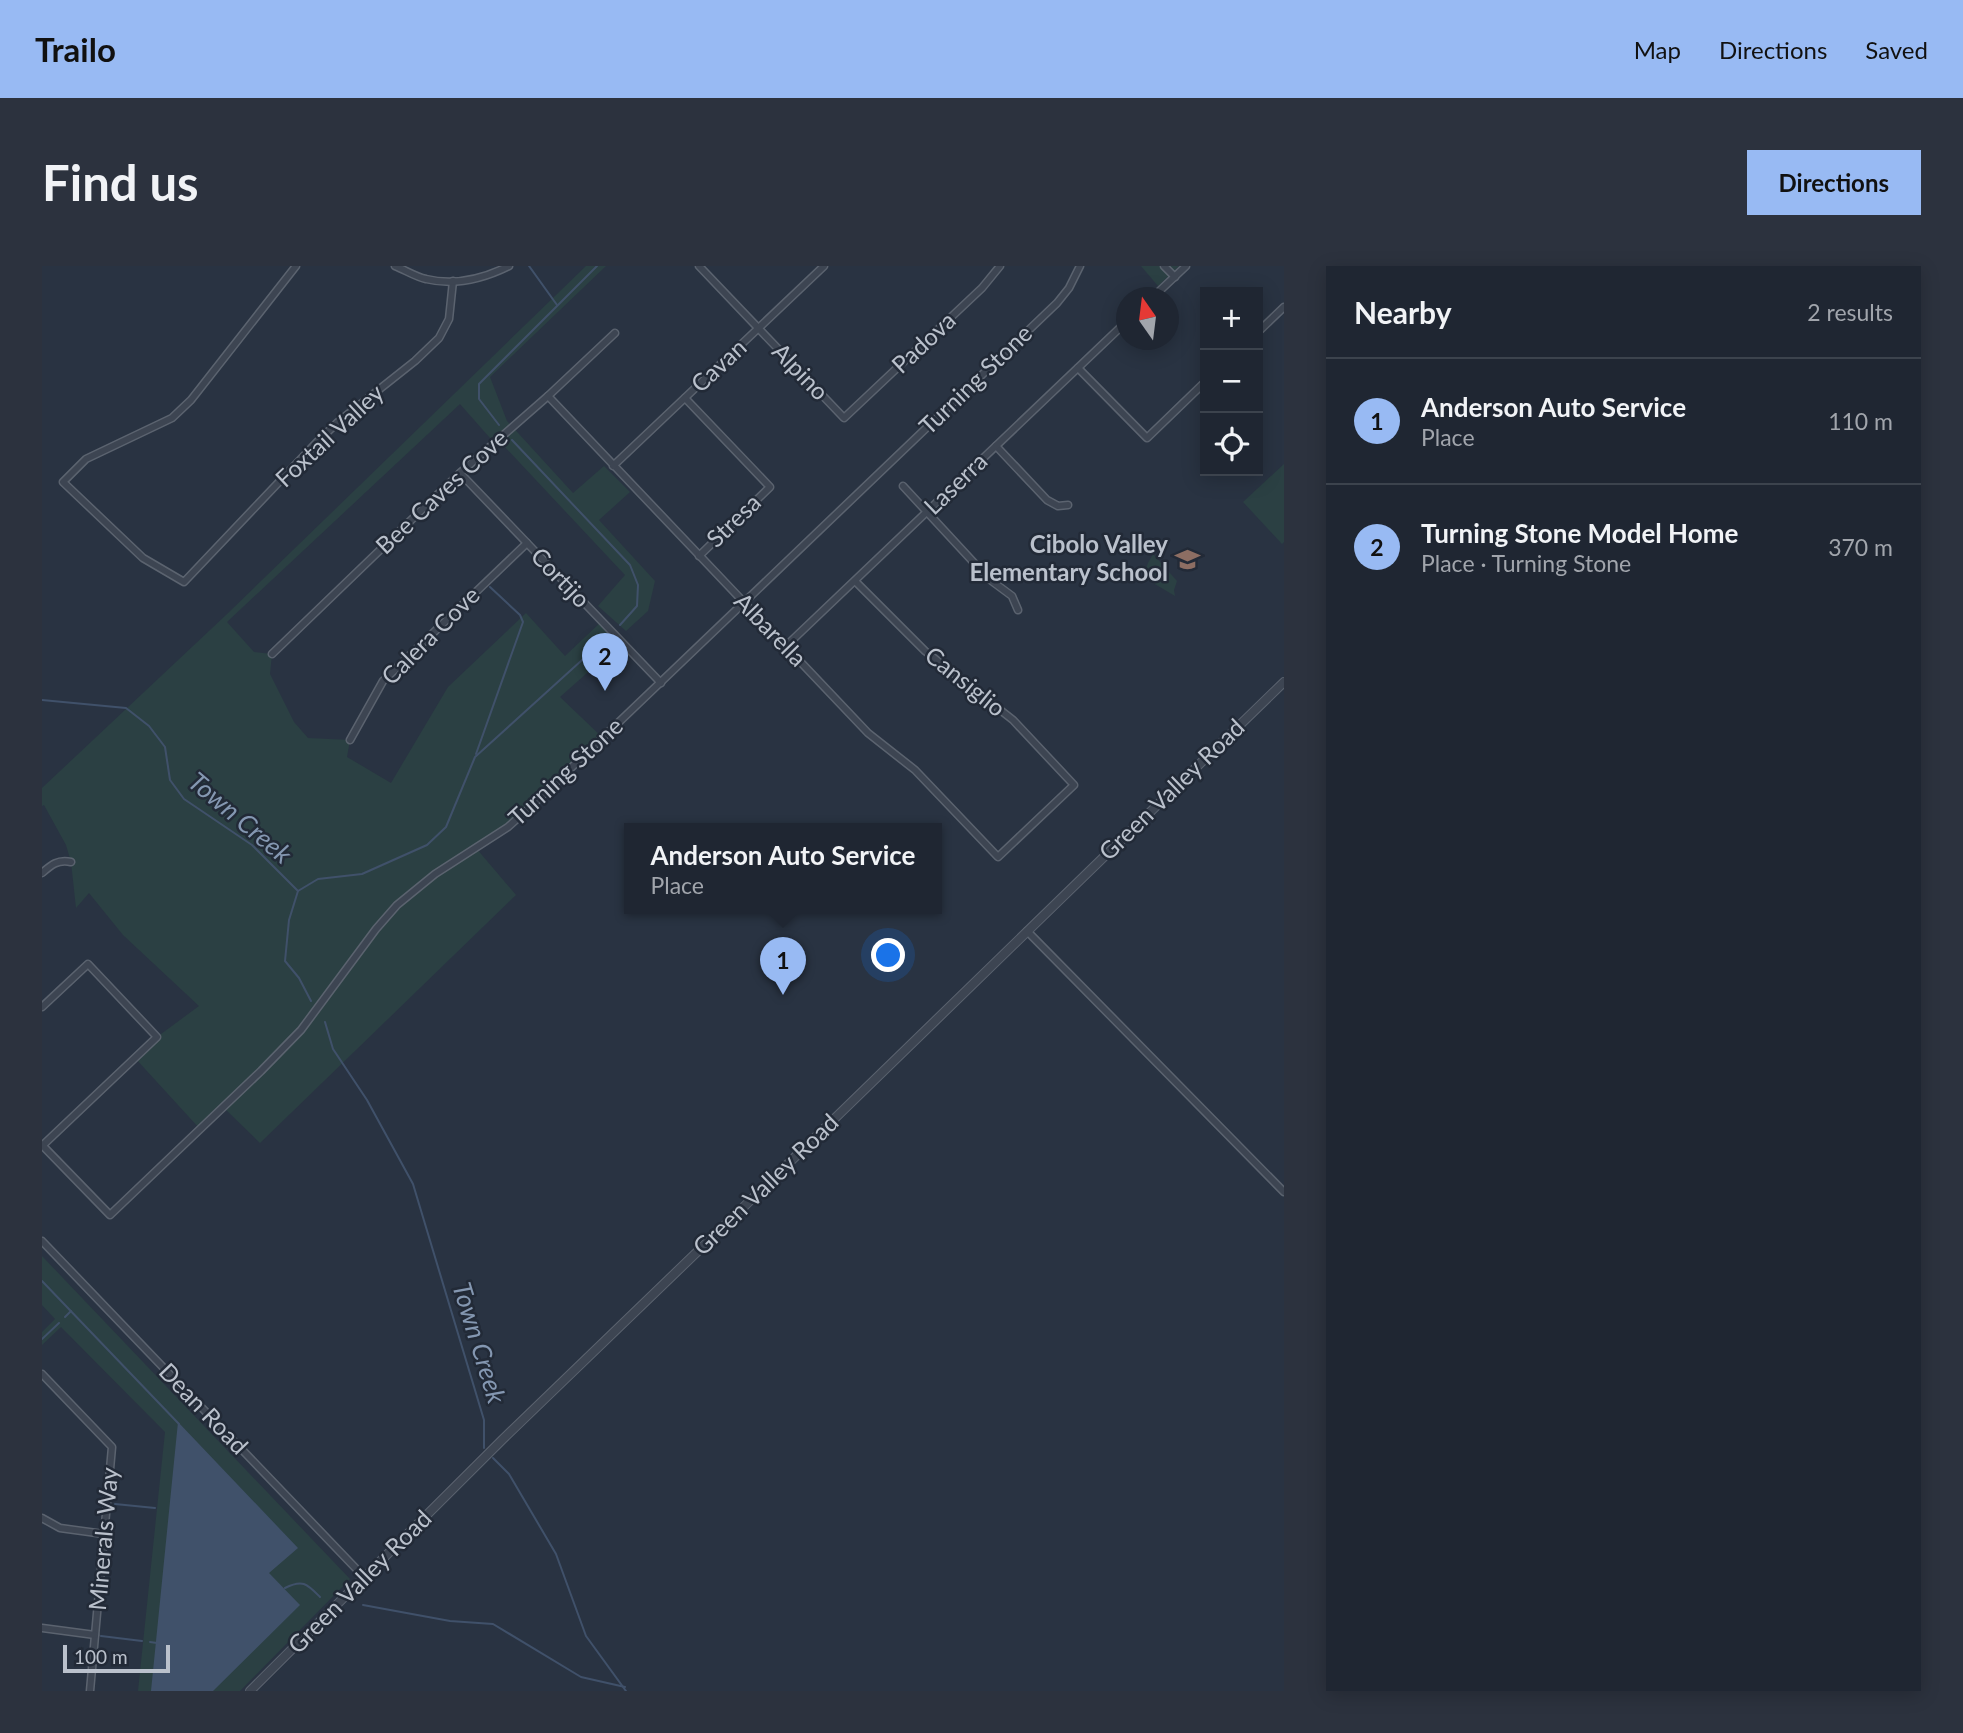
<!DOCTYPE html>
<meta charset="utf-8">
<style>
:root{--surface:#1f2632;--page:#2c323e;--text:#f1f3f6;--muted:#a1a5ac;--line:#3c434d;--accent:#98baf3}
body{margin:0;font-family:Lato,sans-serif;background:var(--page);color:var(--text)}
.controls{position:absolute;right:21px;top:21px;display:grid;overflow:hidden;border-radius:0px;box-shadow:0 4px 18px #0003}
.controls button{width:63px;height:63px;display:grid;place-items:center;padding:0;border:0;border-bottom:2px solid var(--line);background:var(--surface);color:var(--text);font:35px sans-serif}
.compass{position:absolute;left:1074px;top:21px;width:63px;height:63px;border-radius:50%;background:var(--surface);box-shadow:0 4px 18px #0003;rotate:346deg}
.scale{position:absolute;left:21px;bottom:18px;width:107px;box-sizing:border-box;padding-left:7px;border:4px solid #bac1cc;border-top:0;font-size:19px;line-height:24px;white-space:nowrap;color:#bac1cc;-webkit-text-stroke:5px #222a37;paint-order:stroke}
.you{position:absolute;left:847px;top:690px;width:24px;height:24px;margin:-18px;border:5px solid #fff;border-radius:50%;background:#1a73e8;box-shadow:0 0 0 10px #1a73e833}
.badge{display:grid;place-items:center;width:46px;height:46px;border-radius:50%;background:var(--accent);color:#111;font-size:23px;font-weight:700}
.pin{position:absolute;translate:-50% -58px;filter:drop-shadow(0 2px 4px #0008)}
.pin::after{content:'';position:absolute;top:37px;width:24px;height:21px;background:inherit;clip-path:polygon(0 0,100% 0,50% 100%)}
.popup{position:absolute;left:582px;top:557px;width:318px;height:91px;box-sizing:border-box;display:grid;place-content:center;border-radius:0px;background:var(--surface);filter:drop-shadow(0 2px 5px #0005);font-size:23px;white-space:nowrap;color:var(--muted)}
.popup b{font-size:26px;color:var(--text)}
.popup::after{content:'';position:absolute;left:50%;top:100%;margin-left:-14px;border:14px solid transparent;border-top-color:var(--surface)}
.list{margin:0;padding:0;list-style:none}
h2{display:flex;justify-content:space-between;align-items:center;height:91px;margin:0;padding:0 28px;font-size:30px}
h2 small{font-size:23px;font-weight:400;color:var(--muted)}
.list li{display:grid;grid-template-columns:46px 1fr auto;gap:21px;align-items:center;box-sizing:border-box;height:126px;padding:0 28px;border-top:2px solid var(--line)}
.list b{display:block;font-size:26px;white-space:nowrap}
.list p{margin:0;font-size:23px;white-space:nowrap;color:var(--muted)}
.list em{font-size:23px;font-style:normal;color:var(--muted)}
.icon{flex:none;width:38px;height:38px;fill:none;stroke:currentColor;stroke-width:2;stroke-linecap:round;stroke-linejoin:round}
.map{position:relative;flex:none;width:1242px;height:1425px;overflow:hidden;border-radius:0px}
header{display:flex;align-items:center;gap:42px;box-sizing:border-box;height:98px;padding:0 35px;background:var(--accent);color:#111}
header strong{font-size:33px}
nav{display:flex;gap:38px;margin-inline-start:auto;font-size:24px}
.intro{display:flex;align-items:center;justify-content:space-between;box-sizing:border-box;height:168px;padding:0 42px}
h1{margin:0;font-size:49px}
.button{padding:18px 32px;border-radius:0px;background:var(--accent);color:#111;font-size:24px;font-weight:700}
main{display:flex;gap:42px;padding:0 42px}
aside{flex:1;background:var(--surface);border-radius:0px;box-shadow:0 4px 18px #0003}
.map>svg:first-child{display:block}
</style>
<header>
<strong>Trailo</strong>
<nav><a>Map</a><a>Directions</a><a>Saved</a></nav>
</header>
<div class="intro"><h1>Find us</h1><a class="button">Directions</a></div>
<main>
<div class="map">
<svg width="1242" height="1425" viewBox="0 0 1242 1425">
<rect width="100%" height="100%" fill="#293342"/>
<g fill="#2b4043">
<polygon points="544,0 564,0 448,111 465,155 531,227 562,200 588,226 557,254 613,315 606,345 584,365 556,340 583,309 462,180 448,172 418,138 185,356 212,386 230,388 228,408 252,456 266,472 308,474 305,491 349,517 406,421 484,347 523,390 560,355 580,376 518,431 561,472 485,544 434,582 474,629 218,877 181,841 158,863 93,792 115,771 157,740 81,669 47,627 34,642 29,596 24,579 2,539 0,540 0,522 184,349"/>
<polygon points="1099,0 1137,0 1116,20"/>
<polygon points="1242,198 1242,276 1240,278 1201,236"/>
<polygon points="1111,288 1135,315 1132,324 1133,330 1101,311 1106,297"/>
<polygon points="0,990 308,1313 198,1425 96,1425 123,1166 19,1061 0,1079 0,1066 13,1053 0,1039"/>
</g>
<polygon fill="#40516a" points="136,1156 256,1282 227,1307 258,1339 171,1425 109,1425"/>
<g fill="none" stroke-linecap="round" stroke-linejoin="round">
<g stroke="#40516a" stroke-width="2">
<polyline points="487,0 515,39"/>
<polyline points="457,159 437,133 437,118 555,0"/>
<polyline points="470,174 588,299 596,319 595,340 578,359"/>
<polyline points="0,434 84,442 107,460 123,481 128,514 142,533 210,579 256,625 247,654 243,695 257,712 269,735"/>
<polyline points="434,488 481,356 478,349 448,321"/>
<polyline points="256,625 276,613 320,608 385,579 404,561 433,491 561,375"/>
<polyline points="283,756 291,783 325,834 371,918 442,1154 442,1182"/>
<polyline points="0,1015 137,1158"/>
<polyline points="23,1051 29,1045"/>
<polyline points="0,1073 17,1057"/>
<polyline points="451,1192 467,1208 514,1288 544,1370 584,1425"/>
<polyline points="73,1238 113,1242"/>
<path d="M243 1322C261 1313 265 1318 278 1331"/>
<polyline points="321,1339 408,1355 451,1358 539,1411 583,1421"/>
<polyline points="59,1370 100,1375"/>
<polyline points="108,1376 115,1377"/>
</g>
<defs>
<g id="minor">
<polyline points="254,0 149,134 130,152 44,193 21,216 101,292 142,316 274,177 296,156 373,95 397,72 407,53 411,15"/>
<path d="M353 0C363 4 374 11 384 13 413 20 441 13 467 0"/>
<polyline points="657,0 802,152 940,22 958,0"/>
<polyline points="1122,0 1133,11"/>
<polyline points="1110,32 1144,0"/>
<polyline points="1216,66 1242,41"/>
<polyline points="1036,102 1105,172 1163,116"/>
<polyline points="506,130 826,467 873,504 956,591 1032,519 971,454 883,385 813,315"/>
<polyline points="643,132 728,221 657,290"/>
<polyline points="954,180 1005,234 1016,240 1026,239"/>
<polyline points="571,200 782,0"/>
<polyline points="418,207 619,417"/>
<polyline points="861,220 947,313 970,330 976,344"/>
<polyline points="744,380 1084,56"/>
<polyline points="230,388 418,207 506,130 573,67"/>
<polyline points="308,474 341,415 485,277"/>
<path d="M0 607C9 599 16 593 29 596"/>
<polyline points="985,665 1242,926"/>
<polyline points="0,741 46,698 115,771 0,880"/>
<polyline points="0,879 68,949 219,805 259,764 334,663 355,639 393,608 466,561 485,544 1015,37 1027,22 1038,0"/>
<polyline points="0,975 323,1312"/>
<polyline points="0,1108 70,1181 48,1425"/>
<polyline points="0,1252 18,1262 62,1268"/>
<polyline points="0,1362 53,1369"/>
</g>
<polyline id="tertiary" points="208,1425 461,1173 682,960 1242,416"/>
</defs>
<use href="#minor" stroke="#5b636f" stroke-width="9"/>
<use href="#tertiary" stroke="#5b636f" stroke-width="10"/>
<use href="#minor" stroke="#3d4552" stroke-width="6"/>
<use href="#tertiary" stroke="#3d4552" stroke-width="8"/>
</g>
<defs>
<symbol id="school-bare" viewBox="-9 -9 18 18"><path d="M0-5L7-2L0 1L-7-2ZM-4 1L0 2.5L4 1V4Q0 6-4 4Z" fill="#8d6e63" stroke="#222a37" stroke-width="2.5" paint-order="stroke"/></symbol>
</defs>
<g fill-rule="evenodd">
<use href="#school-bare" x="1128" y="276" width="35" height="35"/>
</g>
<g text-anchor="middle" stroke-width="5" stroke-linejoin="round" paint-order="stroke">
<g font-size="24" fill="#bac1cc" stroke="#222a37">
<text transform="translate(882 77) rotate(-43)" y="8">Padova</text>
<text transform="translate(677 100) rotate(-43)" y="8">Cavan</text>
<text transform="translate(758 106) rotate(46)" y="8">Alpino</text>
<text transform="translate(934 114) rotate(-44)" y="8">Turning Stone</text>
<text transform="translate(288 170) rotate(-43)" y="8">Foxtail Valley</text>
<text transform="translate(914 218) rotate(-44)" y="8">Laserra</text>
<text transform="translate(400 226) rotate(-43)" y="8">Bee Caves Cove</text>
<text transform="translate(692 255) rotate(-44)" y="8">Stresa</text>
<text transform="translate(518 312) rotate(46)" y="8">Cortijo</text>
<text transform="translate(728 364) rotate(46)" y="8">Albarella</text>
<text transform="translate(389 370) rotate(-45)" y="8">Calera Cove</text>
<text transform="translate(923 416) rotate(39)" y="8">Cansiglio</text>
<text transform="translate(524 506) rotate(-43)" y="8">Turning Stone</text>
<text transform="translate(1130 524) rotate(-44)" y="8">Green Valley Road</text>
<text transform="translate(724 919) rotate(-44)" y="8">Green Valley Road</text>
<text transform="translate(161 1143) rotate(46)" y="8">Dean Road</text>
<text transform="translate(62 1273) rotate(-85)" y="8">Minerals Way</text>
<text transform="translate(318 1316) rotate(-45)" y="8">Green Valley Road</text>
</g>
<g font-size="24" font-weight="bold" fill="#bac1cc" stroke="#222a37" text-anchor="end">
<text x="1126" y="287">Cibolo Valley<tspan x="1126" dy="28">Elementary School</tspan></text>
</g>
<g font-size="26" font-style="italic" fill="#8497b1" stroke="#222a37">
<text transform="translate(198 552) rotate(40)" y="9">Town Creek</text>
<text transform="translate(437 1077) rotate(73)" y="9">Town Creek</text>
</g>
</g>
</svg>
<div class="controls">
<button>+</button>
<button>−</button>
<button><svg class="icon" aria-label="locate" viewBox="0 0 24 24"><circle cx="12" cy="12" r="6"/><path d="M12 2v4M12 18v4M2 12h4M18 12h4"/></svg></button>
</div>
<svg class="compass" viewBox="-18 -18 36 36"><path d="M0-13l5 13h-10z" fill="#e53935"/><path d="M0 13l5-13h-10z" fill="#a1a5ac"/></svg>
<div class="scale">100 m</div>
<div class="you"></div>
<div class="pin badge" style="left:741px;top:729px">1</div>
<div class="popup"><b>Anderson Auto Service</b>Place</div>
<div class="pin badge" style="left:563px;top:425px">2</div>
</div>
<aside>
<h2>Nearby<small>2 results</small></h2>
<ul class="list">
<li><span class="badge">1</span><div><b>Anderson Auto Service</b><p>Place</p></div><em>110 m</em></li>
<li><span class="badge">2</span><div><b>Turning Stone Model Home</b><p>Place · Turning Stone</p></div><em>370 m</em></li>
</ul>
</aside>
</main>
